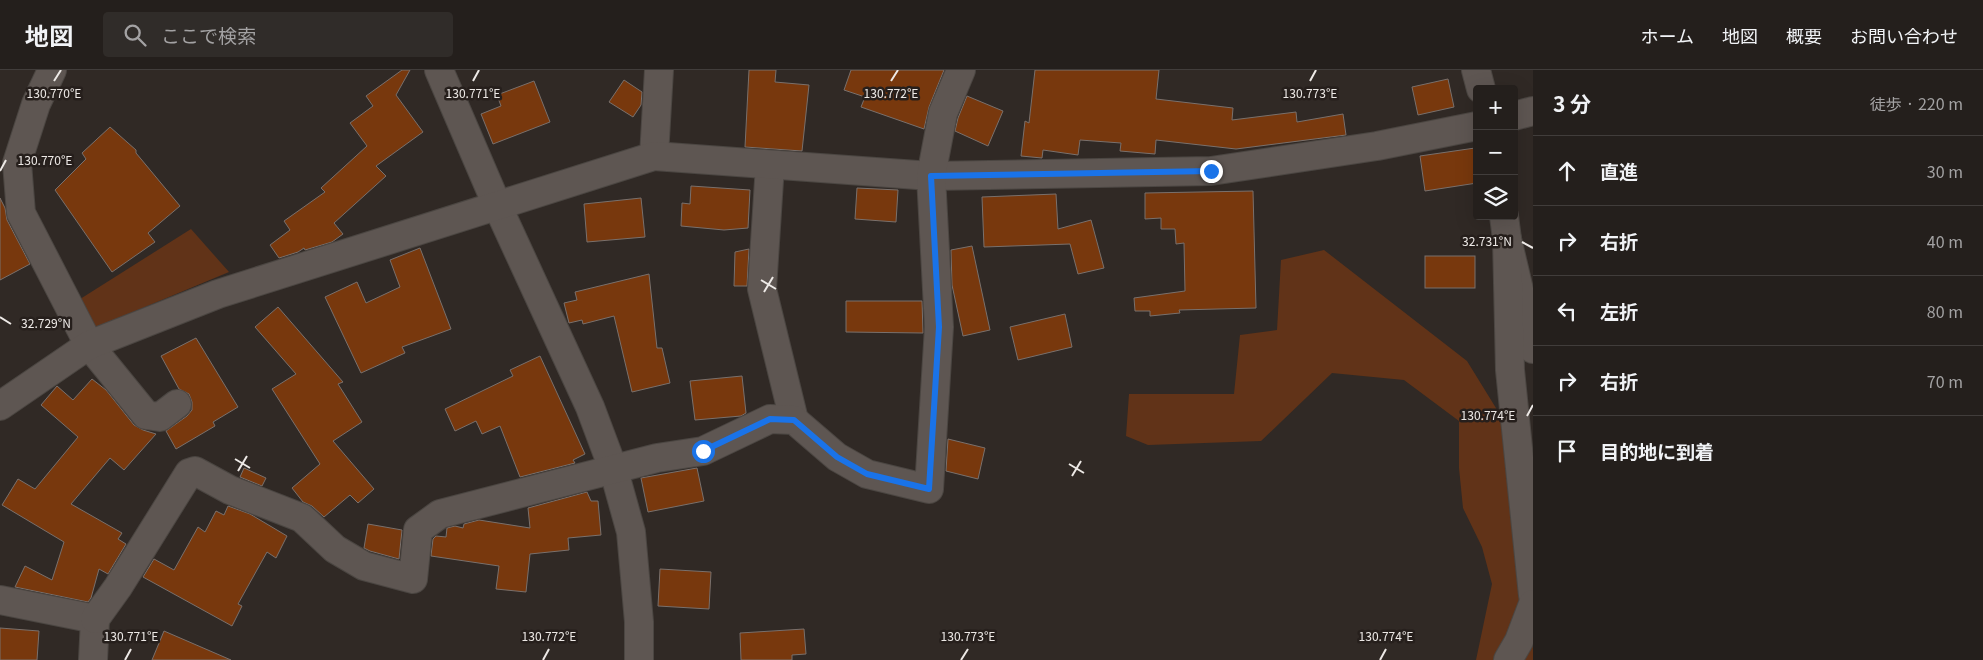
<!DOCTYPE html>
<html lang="ja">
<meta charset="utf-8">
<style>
:root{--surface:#241f1c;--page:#302c29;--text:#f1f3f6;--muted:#a3a2a3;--line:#413d3b}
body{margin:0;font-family:Georgia,"Noto Sans JP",serif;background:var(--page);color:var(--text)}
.controls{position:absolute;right:15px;top:15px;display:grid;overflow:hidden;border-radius:5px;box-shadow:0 5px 20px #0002}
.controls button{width:45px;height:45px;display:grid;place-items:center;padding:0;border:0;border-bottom:1px solid var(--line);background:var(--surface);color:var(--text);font:25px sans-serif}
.stop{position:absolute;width:15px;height:15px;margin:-11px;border:4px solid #1a73e8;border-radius:50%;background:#fff}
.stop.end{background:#1a73e8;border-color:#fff;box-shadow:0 1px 5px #0008}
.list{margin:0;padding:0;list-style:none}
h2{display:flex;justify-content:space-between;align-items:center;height:65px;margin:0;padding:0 20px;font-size:21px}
h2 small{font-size:16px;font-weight:400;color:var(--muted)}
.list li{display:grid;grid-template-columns:32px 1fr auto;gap:15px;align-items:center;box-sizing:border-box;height:70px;padding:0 20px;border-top:1px solid var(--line)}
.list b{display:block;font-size:19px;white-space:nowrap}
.list em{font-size:16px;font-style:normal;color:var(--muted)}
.icon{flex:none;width:28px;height:28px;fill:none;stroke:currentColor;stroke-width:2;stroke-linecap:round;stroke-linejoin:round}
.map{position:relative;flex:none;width:1533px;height:590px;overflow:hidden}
header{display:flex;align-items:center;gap:30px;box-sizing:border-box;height:70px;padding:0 25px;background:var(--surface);border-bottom:1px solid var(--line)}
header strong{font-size:24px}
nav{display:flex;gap:28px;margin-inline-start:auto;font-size:18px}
.search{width:350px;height:45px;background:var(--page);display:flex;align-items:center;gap:12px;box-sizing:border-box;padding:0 18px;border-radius:5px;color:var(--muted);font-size:19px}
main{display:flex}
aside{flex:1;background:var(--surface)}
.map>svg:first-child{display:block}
</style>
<header>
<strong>地図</strong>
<div class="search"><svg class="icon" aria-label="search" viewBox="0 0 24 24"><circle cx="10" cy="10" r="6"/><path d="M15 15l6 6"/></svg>ここで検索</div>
<nav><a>ホーム</a><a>地図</a><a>概要</a><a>お問い合わせ</a></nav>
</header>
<main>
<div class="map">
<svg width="1533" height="590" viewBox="0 0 1533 590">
<rect width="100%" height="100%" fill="#302925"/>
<g fill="#613318">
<polygon points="191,159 229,202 92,259 77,231"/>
<polygon points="1324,180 1467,291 1533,398 1533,590 1476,590 1492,514 1482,477 1463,438 1459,398 1459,351 1404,310 1332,303 1261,371 1148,375 1126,366 1129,324 1234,324 1240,265 1277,260 1281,190"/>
</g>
<g fill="#78380d" stroke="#79706c">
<polygon points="402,0 410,0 396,25 423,62 376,96 386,106 334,153 343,164 332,172 305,180 304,178 298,182 279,188 270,175 290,160 284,151 325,122 321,118 367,76 350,53 373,36 366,26"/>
<polygon points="749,0 776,0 775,12 809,15 802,81 745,77"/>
<polygon points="851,0 944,0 929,37 924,59 861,37 865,27 844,20"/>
<polygon points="1035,0 1159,0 1156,29 1233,38 1232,50 1296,42 1297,52 1343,44 1346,65 1236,79 1156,70 1155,84 1120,81 1121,73 1080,70 1078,85 1043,80 1042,88 1021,86 1025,51 1029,53"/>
<polygon points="1448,9 1454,37 1418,45 1412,17"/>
<polygon points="624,10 642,22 641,35 633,47 609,32"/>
<polygon points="534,11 550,52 493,74 481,44 501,36 497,25"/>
<polygon points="967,26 1003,41 988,76 955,61 958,48"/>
<polygon points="110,57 136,80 136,83 180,136 148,163 155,172 112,202 55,120 86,89 82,83"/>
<polygon points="1475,78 1477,113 1425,121 1420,86"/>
<polygon points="691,116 750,120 748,158 724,160 681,156 682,133 690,134"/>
<polygon points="857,118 898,120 896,152 855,149"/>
<polygon points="1253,121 1256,238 1179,240 1180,243 1150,246 1150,241 1135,241 1134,228 1185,221 1184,173 1176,174 1175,159 1161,159 1161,148 1145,149 1145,123"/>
<polygon points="1056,124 1058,159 1091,150 1104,198 1078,204 1070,174 984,177 982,127"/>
<polygon points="0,128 5,138 7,150 30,194 0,210"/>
<polygon points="641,128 645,167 587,172 584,134"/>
<polygon points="972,176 990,260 963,266 952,215 951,180"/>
<polygon points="420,178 451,259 402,277 405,283 361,303 325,227 357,212 366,233 400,217 390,190"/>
<polygon points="749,179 747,216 734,216 735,182"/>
<rect x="1425" y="186" width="50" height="32"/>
<polygon points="649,204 657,278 662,278 670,313 632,322 614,246 583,254 582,250 569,253 564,233 577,230 575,222"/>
<polygon points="846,231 922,231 923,263 846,262"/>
<polygon points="278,237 343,312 338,314 362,352 333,371 374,419 358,433 350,425 324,447 312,436 303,432 292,418 320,394 272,319 296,304 255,257"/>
<polygon points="1065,244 1072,277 1018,290 1010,257"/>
<polygon points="196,268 238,337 213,352 215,356 176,379 166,361 187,346 192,340 192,332 189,324 179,319 161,286"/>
<polygon points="540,286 585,384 573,390 575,393 520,407 500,356 482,364 476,351 455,361 445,339 513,306 510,300"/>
<polygon points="742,306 746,343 741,346 695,350 690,311"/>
<polygon points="92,309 106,320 134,355 143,360 156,364 124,400 110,388 71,434 122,463 118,469 126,474 108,504 99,499 91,528 88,532 15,517 25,496 52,510 64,472 2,435 18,409 35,419 78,367 41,335 57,316 73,330"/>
<polygon points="948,369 985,378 978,409 946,401"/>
<polygon points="244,398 266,408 262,416 240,407"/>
<polygon points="697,398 704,431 648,442 641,408"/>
<polygon points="587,422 591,431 598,431 601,465 568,468 569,480 530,484 526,522 496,519 499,496 431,486 433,469 436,466 446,467 447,458 455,456 463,458 464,454 479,450 530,458 528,438"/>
<polygon points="228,436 250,444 287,466 276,488 267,482 238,534 242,536 232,556 143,507 154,489 174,500 198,457 205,462 216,441 224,445"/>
<polygon points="368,454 402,460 399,489 370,481 364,478"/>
<polygon points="660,499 711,502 709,539 658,536"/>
<polygon points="0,558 39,561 37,590 0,590"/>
<polygon points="804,559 806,584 792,585 792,590 741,590 740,563"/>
<polygon points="164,561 231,590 152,590"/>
</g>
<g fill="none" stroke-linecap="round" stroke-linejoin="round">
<defs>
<g id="minor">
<polyline points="52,0 36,34 17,93 21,143 89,275 146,345 160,347 177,334"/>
<polyline points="439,0 497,135 590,337 614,401 631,462 639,552 639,590"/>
<polyline points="1476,0 1481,19"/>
<polyline points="1514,46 1533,41"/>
<polyline points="654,86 659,0"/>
<polyline points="770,95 762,219 794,350"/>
<polyline points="1504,146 1507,169 1533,279"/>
<polyline points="1507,169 1510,300 1533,525"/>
<polyline points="0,336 89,275 218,224 654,86 931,106 1211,101 1377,76 1477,56"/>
<polyline points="0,530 95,549 93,590"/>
<polyline points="95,549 118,517 189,403 195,401 230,420 302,448 335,479 364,496 413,509 418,460 440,444 657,388 703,381 770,349 794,350 837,387 867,404 929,419 939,257 931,106 943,43 961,0"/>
<polyline points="1508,590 1519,571 1533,534"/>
</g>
</defs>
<use href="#minor" stroke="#4b4642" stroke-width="30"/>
<use href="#minor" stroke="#5e5652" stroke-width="28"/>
</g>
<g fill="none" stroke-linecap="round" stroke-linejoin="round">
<polyline stroke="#1a73e8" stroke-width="6" points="703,381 770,349 794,350 837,387 867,404 929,419 939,257 931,106 1211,101"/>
</g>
<path fill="none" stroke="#ede9e6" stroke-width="2" d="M54 11 61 0M473 11 479 0M891 11 898 0M1310 11 1316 0M0 101 6 90M1522 172 1533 178M761 210 776 219M764 222 773 207M0 247 11 254M1527 346 1533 335M235 389 250 398M1069 394 1084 403M238 401 247 386M1072 406 1081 391M125 590 131 579M543 590 549 579M961 590 968 579M1380 590 1386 579"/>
<g font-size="12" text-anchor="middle" fill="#ede9e6" stroke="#261f1c" stroke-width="5" stroke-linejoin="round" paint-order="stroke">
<text x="54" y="28">130.770°E</text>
<text x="473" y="28">130.771°E</text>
<text x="891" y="28">130.772°E</text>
<text x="1310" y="28">130.773°E</text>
<text x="45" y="95">130.770°E</text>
<text x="1487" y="176">32.731°N</text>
<text x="46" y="258">32.729°N</text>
<text x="1488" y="350">130.774°E</text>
<text x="131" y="571">130.771°E</text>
<text x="549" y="571">130.772°E</text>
<text x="968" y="571">130.773°E</text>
<text x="1386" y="571">130.774°E</text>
</g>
</svg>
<div class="controls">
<button>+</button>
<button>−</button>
<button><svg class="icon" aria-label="layers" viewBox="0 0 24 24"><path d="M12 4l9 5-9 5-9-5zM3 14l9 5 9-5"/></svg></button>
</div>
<div class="stop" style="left:703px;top:381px"></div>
<div class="stop end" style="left:1211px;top:101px"></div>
</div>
<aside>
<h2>3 分<small>徒歩 · 220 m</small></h2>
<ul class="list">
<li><svg class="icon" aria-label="ahead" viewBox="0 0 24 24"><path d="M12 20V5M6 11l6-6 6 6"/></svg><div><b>直進</b></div><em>30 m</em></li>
<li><svg class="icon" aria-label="right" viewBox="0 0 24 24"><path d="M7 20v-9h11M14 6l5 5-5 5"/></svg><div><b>右折</b></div><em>40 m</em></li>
<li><svg class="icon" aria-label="left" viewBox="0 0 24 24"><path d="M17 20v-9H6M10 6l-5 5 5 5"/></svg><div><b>左折</b></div><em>80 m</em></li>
<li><svg class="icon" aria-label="right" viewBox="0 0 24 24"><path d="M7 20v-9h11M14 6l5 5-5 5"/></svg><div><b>右折</b></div><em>70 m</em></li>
<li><svg class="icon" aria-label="arrive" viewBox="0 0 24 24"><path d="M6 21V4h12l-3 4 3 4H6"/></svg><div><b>目的地に到着</b></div></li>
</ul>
</aside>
</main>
